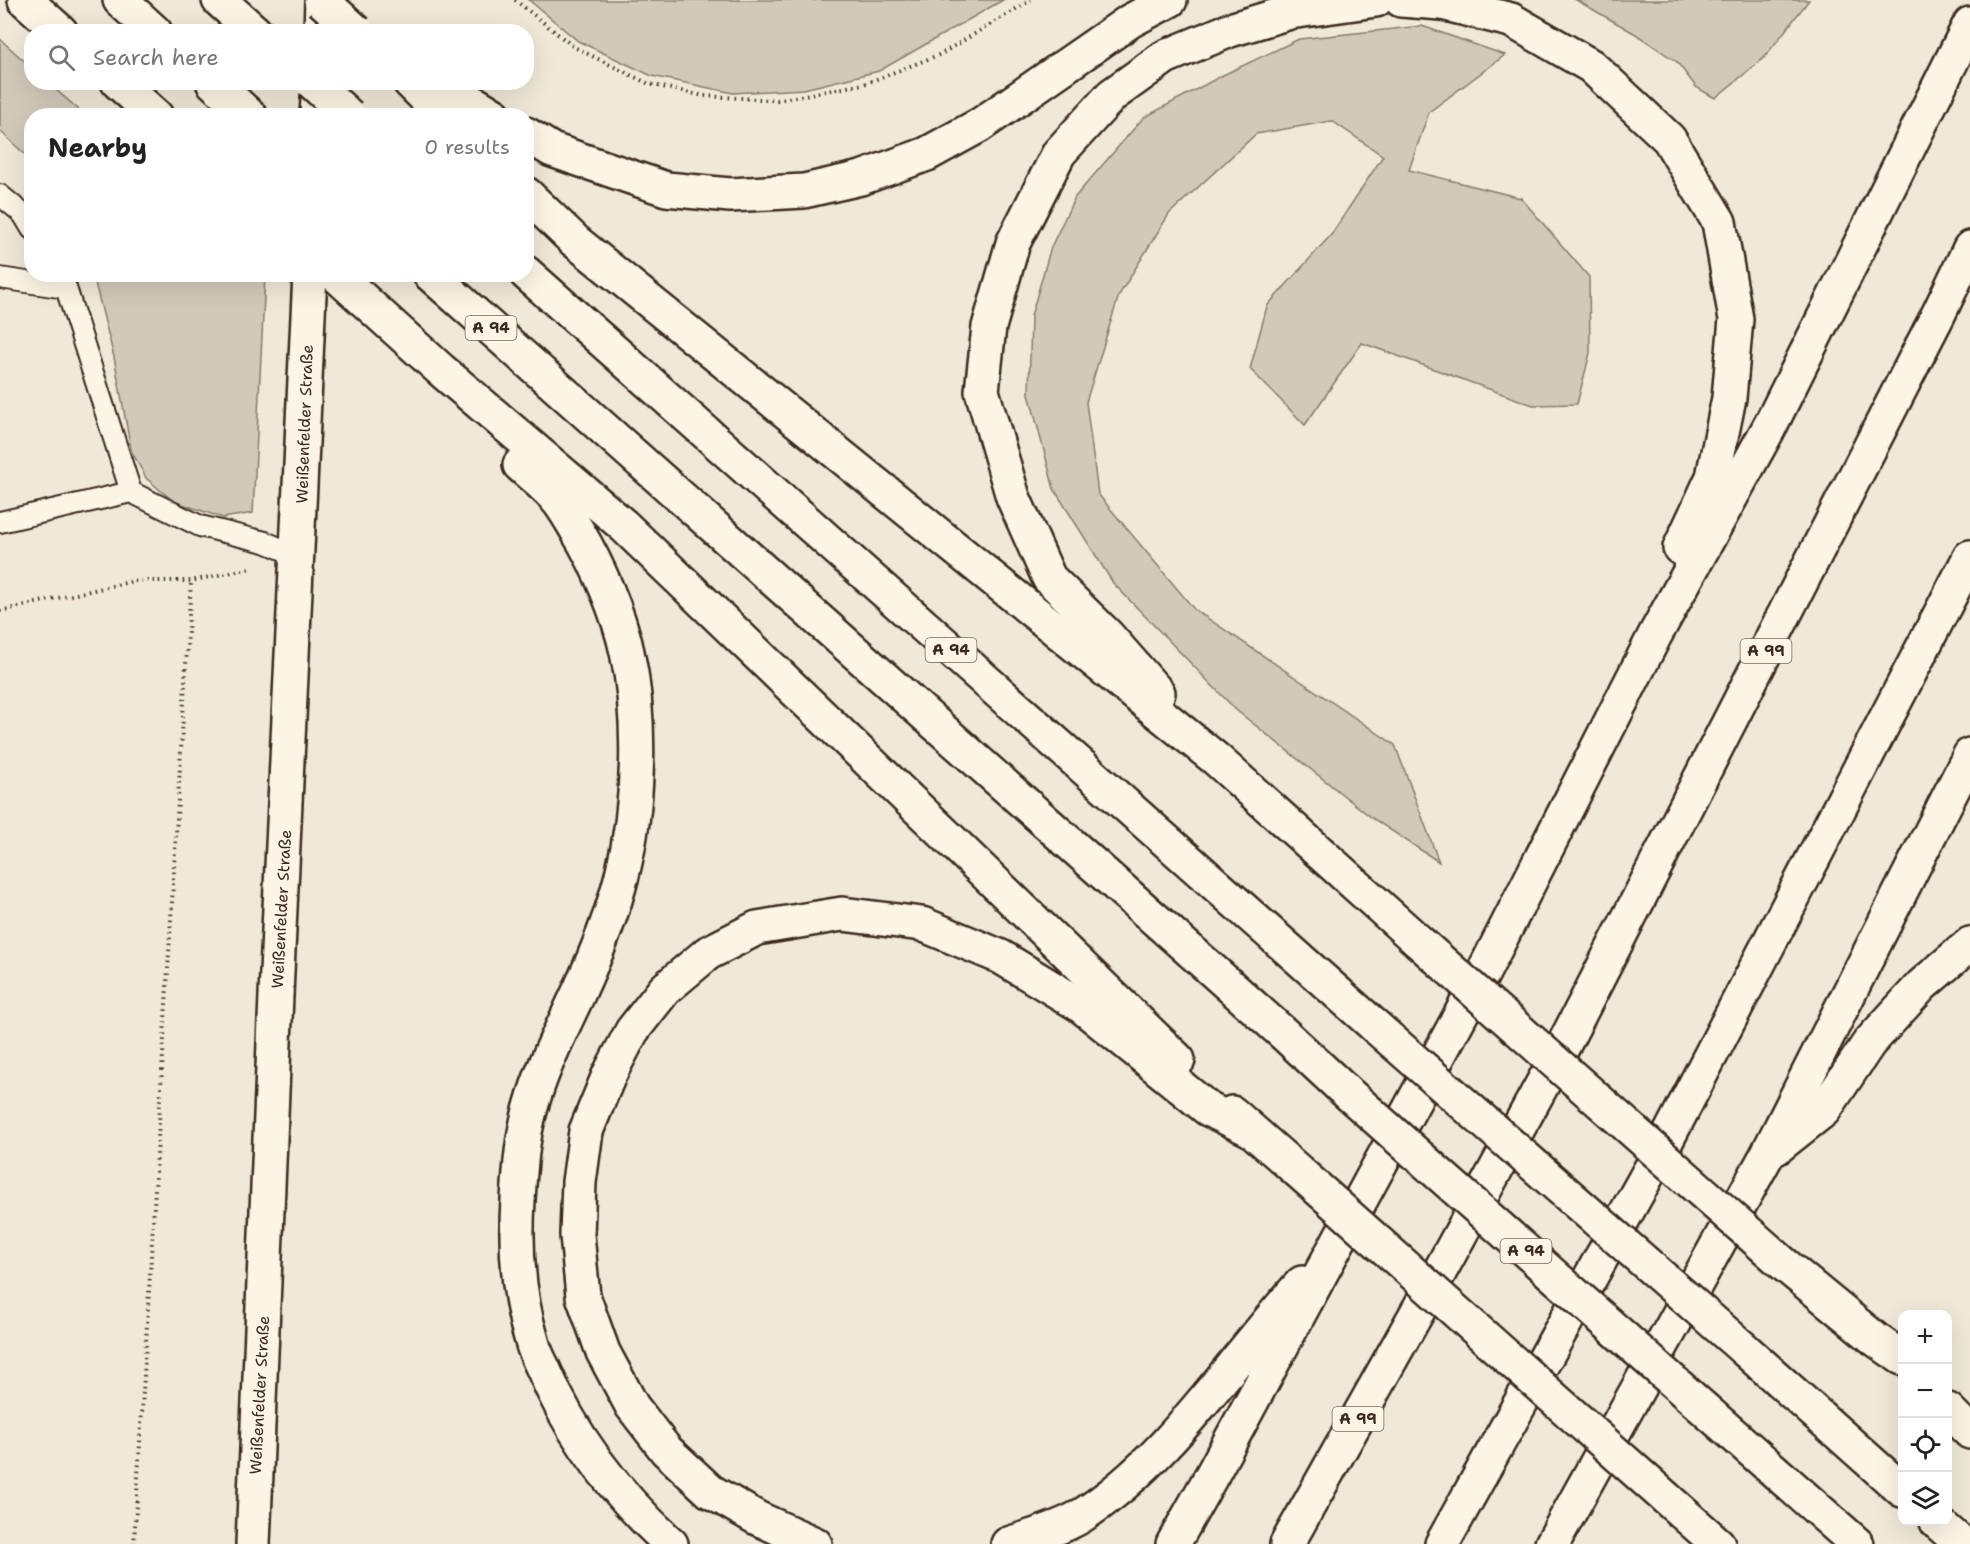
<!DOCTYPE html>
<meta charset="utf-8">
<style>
:root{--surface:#fff;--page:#f6f6f6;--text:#222;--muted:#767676;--line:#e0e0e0}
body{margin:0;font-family:"Shantell Sans",sans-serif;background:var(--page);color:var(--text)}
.controls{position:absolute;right:18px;bottom:18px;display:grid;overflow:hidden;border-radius:12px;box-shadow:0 6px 24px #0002}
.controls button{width:54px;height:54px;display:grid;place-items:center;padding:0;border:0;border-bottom:2px solid var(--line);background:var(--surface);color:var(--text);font:30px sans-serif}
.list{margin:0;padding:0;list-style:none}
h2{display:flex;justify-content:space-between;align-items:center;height:78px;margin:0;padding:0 24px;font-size:26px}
h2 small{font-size:20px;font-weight:400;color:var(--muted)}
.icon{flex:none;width:33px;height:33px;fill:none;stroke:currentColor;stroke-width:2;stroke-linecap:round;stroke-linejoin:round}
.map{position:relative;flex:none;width:1970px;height:1544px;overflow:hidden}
.search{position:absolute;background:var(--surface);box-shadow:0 6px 24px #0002;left:24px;top:24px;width:510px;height:66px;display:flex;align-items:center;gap:15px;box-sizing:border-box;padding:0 21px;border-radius:24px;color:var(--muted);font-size:22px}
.panel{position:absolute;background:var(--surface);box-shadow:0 6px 24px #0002;left:24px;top:108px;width:510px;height:174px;border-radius:24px}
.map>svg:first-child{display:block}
</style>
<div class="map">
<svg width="1970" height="1544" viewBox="0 0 1970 1544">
<rect width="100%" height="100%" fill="#f0e9d9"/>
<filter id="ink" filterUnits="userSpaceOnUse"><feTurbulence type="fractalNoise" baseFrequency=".0167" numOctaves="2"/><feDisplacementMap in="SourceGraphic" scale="12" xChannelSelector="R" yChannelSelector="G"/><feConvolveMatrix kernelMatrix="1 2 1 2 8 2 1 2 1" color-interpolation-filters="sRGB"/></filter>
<g filter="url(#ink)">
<g fill="#d2c9ba" stroke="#867a6c" stroke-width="1.5">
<polygon points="529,0 1003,0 879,71 804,89 733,93 652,76 578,41"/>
<polygon points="1576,0 1809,0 1764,58 1715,98 1696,87 1677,62 1634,33"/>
<polygon points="1422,26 1505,55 1429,112 1409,170 1521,198 1589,277 1590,353 1577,404 1533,405 1362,343 1305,425 1250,369 1267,306 1331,235 1383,156 1332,121 1256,134 1169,214 1119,295 1086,402 1098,494 1194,609 1395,745 1439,862 1372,818 1236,710 1113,583 1054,489 1029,394 1031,316 1051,247 1075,197 1143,118 1223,75 1299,39"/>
<polygon points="0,39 31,67 32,82 48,83 85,115 32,116 31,160 0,131"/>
<polygon points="263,275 265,277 253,513 223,518 173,501 146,478 131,450 114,357 93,275"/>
</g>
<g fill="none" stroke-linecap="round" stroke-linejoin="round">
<defs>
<g id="service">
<polyline points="0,195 23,214 32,229"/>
<polyline points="58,274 66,288 131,492"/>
<polyline points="0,278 66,288"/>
<polyline points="0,522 131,492 200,526 265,542 298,556"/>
</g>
<g id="tertiary">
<polyline points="321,32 322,0"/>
<polyline points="317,116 319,82"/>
<polyline points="253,1544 277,972 310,274"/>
</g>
<g id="motorway">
<polyline points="25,0 61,32"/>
<polyline points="120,0 155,32"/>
<polyline points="219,0 255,32"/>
<polyline points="1401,0 1442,3 1511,20 1591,66 1669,139 1719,222 1736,319 1729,398 1713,477 1680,548"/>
<polyline points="118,82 156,116"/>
<polyline points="213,82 250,116"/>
<polyline points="410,82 444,116"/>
<polyline points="440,82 495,116"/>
<polyline points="526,134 552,150 666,189 730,195 804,191 861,178 927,154 980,125 1130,21 1170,0"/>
<polyline points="526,194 575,241 1216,759 1418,941"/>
<polyline points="526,273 1376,1027"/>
<polyline points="335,274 441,370 623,525 953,842 1178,1060"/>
<polyline points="430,274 1284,1034 1342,1088"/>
<path d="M520 465C533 477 548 488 559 502 566 511 572 522 578 532 598 565 619 614 627 652 642 720 639 808 622 875 612 915 596 955 579 992 562 1029 542 1067 531 1107 522 1137 520 1169 518 1200 515 1247 518 1296 532 1341 534 1350 539 1360 543 1368 572 1437 616 1494 671 1544"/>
<polyline points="1158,693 1107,635 1049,578 1013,497 982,391 989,327 1013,243 1059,153 1112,95 1165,57 1230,30 1290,12 1376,0"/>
<polyline points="1232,1113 1298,1171"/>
<polyline points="1776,1148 1824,1110 1869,1043 1922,985 1970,944"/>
<polyline points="1785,1265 1875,1339 1902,1358"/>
<polyline points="1743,1348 1902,1490"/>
<polyline points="1948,1410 1970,1432"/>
<polyline points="1710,1414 1857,1544"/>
<polyline points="1666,1498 1718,1544"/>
<polyline points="1937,1522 1962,1544"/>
<polyline points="815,1544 757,1518 710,1491 666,1450 632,1406 603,1352 583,1296 577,1235 579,1182 586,1131 609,1075 632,1031 665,989 708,953 757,928 842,914 922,924 1001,957 1080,1005 1208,1109 1249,1129"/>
<path d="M1008 1544C1030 1537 1062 1528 1081 1516 1172 1458 1230 1361 1302 1283"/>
<polyline points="1173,1544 1213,1473 1480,979 1655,635 1770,426 1970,24"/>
<polyline points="1287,1544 1428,1293 1560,1052 1939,313 1970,248"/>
<polyline points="1442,1544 1664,1145 1970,557"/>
<polyline points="1552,1544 1767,1155 1970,755"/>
</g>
</defs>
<use href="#service" stroke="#3b2a1e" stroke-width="24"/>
<use href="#tertiary" stroke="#3b2a1e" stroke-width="38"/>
<use href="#motorway" stroke="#3b2a1e" stroke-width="38"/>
<g stroke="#3b2a1e" stroke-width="4" stroke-dasharray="1.5 4.5" stroke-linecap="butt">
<polyline points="515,0 574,47 649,84 704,96 778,100 864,84 941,54 1031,0"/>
<polyline points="0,611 134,581 191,581 251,568"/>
<polyline points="134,1544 191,581"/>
</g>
<use href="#service" stroke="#fcf5e5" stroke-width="20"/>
<use href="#tertiary" stroke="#fcf5e5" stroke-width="33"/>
<use href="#motorway" stroke="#fcf5e5" stroke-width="33"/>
<defs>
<g id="motorway-bridge">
<polyline points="321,0 357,32"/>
<polyline points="312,82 349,116"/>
<polyline points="1418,941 1785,1265"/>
<polyline points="1376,1027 1743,1348"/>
<polyline points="1342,1088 1710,1414"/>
<polyline points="1298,1171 1666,1498"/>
</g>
</defs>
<use href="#motorway-bridge" stroke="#3b2a1e" stroke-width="38" stroke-linecap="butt"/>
<use href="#motorway-bridge" stroke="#fcf5e5" stroke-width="33"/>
</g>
</g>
<g text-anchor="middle" stroke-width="6" stroke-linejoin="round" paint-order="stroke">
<g fill="#fcf5e5" stroke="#75675a" stroke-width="1.5">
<rect x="465.5" y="316" width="51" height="24" rx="4.5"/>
<rect x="925.5" y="638" width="51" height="24" rx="4.5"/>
<rect x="1740.5" y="639" width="51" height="24" rx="4.5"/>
<rect x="1500.5" y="1239" width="51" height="24" rx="4.5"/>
<rect x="1332.5" y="1407" width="51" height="24" rx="4.5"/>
</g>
<g font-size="15" font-weight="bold" fill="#3b2a1e">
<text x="491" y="333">A 94</text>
<text x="951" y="655">A 94</text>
<text x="1766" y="656">A 99</text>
<text x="1526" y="1256">A 94</text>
<text x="1358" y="1424">A 99</text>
</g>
<g font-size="16" fill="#3b2a1e" stroke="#fcf5e5">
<text transform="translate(304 424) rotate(-88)" y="6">Weißenfelder Straße</text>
<text transform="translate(281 909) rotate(-87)" y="6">Weißenfelder Straße</text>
<text transform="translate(259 1395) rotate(-87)" y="6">Weißenfelder Straße</text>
</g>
</g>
</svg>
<div class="controls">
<button>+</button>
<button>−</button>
<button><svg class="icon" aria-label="locate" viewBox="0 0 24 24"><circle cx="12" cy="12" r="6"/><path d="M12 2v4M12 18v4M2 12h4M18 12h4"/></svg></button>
<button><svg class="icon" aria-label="layers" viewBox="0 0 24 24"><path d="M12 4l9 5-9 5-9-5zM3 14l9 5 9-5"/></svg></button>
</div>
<div class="search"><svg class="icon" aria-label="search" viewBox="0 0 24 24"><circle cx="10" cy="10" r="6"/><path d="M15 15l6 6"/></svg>Search here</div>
<section class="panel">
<h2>Nearby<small>0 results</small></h2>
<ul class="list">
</ul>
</section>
</div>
